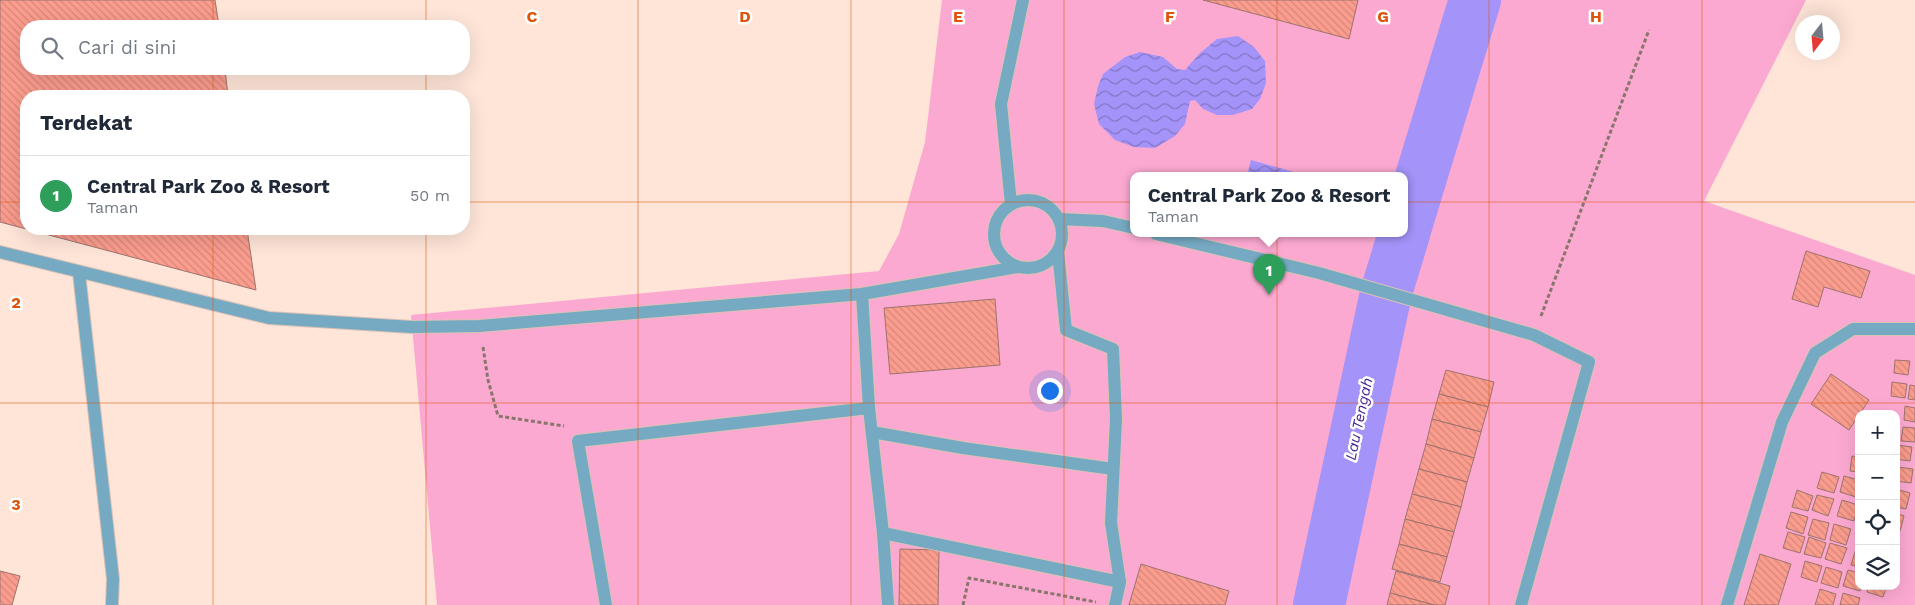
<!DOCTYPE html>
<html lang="id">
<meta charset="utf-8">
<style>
:root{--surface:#fff;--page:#f2f2f3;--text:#1f2937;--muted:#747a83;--line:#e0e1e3;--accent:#2563eb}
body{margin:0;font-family:"Work Sans",sans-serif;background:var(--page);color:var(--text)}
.controls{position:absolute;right:15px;bottom:15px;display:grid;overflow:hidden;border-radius:10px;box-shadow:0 5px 20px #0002}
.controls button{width:45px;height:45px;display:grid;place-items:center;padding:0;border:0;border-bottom:1px solid var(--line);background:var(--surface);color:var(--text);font:25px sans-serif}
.compass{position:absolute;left:1795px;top:15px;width:45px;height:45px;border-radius:50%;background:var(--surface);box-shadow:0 5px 20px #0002;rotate:196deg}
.you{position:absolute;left:1049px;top:390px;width:18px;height:18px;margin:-12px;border:4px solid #fff;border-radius:50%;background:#1a73e8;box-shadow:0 0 0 8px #1a73e833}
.badge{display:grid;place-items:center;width:32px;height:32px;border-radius:50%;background:var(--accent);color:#fff;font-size:16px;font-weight:700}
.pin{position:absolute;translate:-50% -41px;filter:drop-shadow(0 1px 2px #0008)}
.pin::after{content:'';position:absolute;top:26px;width:18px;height:15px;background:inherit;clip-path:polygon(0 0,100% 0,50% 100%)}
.popup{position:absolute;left:1130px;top:172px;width:278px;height:65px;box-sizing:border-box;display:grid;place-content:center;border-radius:10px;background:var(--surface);filter:drop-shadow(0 1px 4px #0005);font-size:16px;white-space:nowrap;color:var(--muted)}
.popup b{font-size:19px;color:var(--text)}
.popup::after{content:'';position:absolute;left:50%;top:100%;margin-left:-10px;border:10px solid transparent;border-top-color:var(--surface)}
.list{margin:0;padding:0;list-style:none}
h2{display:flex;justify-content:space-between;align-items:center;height:65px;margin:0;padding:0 20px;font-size:21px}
h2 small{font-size:16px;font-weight:400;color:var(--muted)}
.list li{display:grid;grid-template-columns:32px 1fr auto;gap:15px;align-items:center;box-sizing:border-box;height:80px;padding:0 20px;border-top:1px solid var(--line)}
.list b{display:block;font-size:19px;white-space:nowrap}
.list p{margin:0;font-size:16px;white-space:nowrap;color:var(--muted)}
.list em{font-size:16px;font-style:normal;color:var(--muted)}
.icon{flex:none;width:28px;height:28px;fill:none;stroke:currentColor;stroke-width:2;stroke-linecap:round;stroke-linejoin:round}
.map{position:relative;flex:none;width:1915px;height:605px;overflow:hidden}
.search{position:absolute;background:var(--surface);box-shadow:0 5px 20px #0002;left:20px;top:20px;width:450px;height:55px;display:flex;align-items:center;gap:12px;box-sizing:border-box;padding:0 18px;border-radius:20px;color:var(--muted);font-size:19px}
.panel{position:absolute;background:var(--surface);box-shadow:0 5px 20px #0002;left:20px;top:90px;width:450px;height:145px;border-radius:20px}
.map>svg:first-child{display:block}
</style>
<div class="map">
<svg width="1915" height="605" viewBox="0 0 1915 605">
<defs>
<pattern id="water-waves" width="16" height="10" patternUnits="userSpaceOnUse" patternTransform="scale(1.25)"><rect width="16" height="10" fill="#a493f8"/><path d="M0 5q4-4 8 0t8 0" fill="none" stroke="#8576c7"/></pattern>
<pattern id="building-back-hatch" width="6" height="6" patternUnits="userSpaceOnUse" patternTransform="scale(1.25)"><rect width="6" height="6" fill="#fb9d8e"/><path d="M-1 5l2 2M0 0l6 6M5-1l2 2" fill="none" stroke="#d78679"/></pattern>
</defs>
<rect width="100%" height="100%" fill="#fee5d8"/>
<path fill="#fca9d1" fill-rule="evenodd" d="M942 0H1806L1704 201 1915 275V605H437L411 315 879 271 899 234 925 142ZM1134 176H1404V234H1134ZM1859 414H1896V586H1859Z"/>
<g fill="url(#water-waves)">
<polygon points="1238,36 1254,47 1265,61 1266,83 1260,99 1252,109 1233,115 1217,115 1203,109 1195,100 1190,101 1185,124 1175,136 1155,148 1134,147 1115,140 1099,124 1094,104 1098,86 1103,74 1125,57 1140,52 1163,57 1177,69 1185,70 1199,54 1217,39"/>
<polygon points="1251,160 1308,176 1247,176"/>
</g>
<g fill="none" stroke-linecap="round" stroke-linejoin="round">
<g stroke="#a493f8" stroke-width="52">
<polyline points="1404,233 1475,0"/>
<polyline points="1319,605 1386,293 1404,234"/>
</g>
</g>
<g fill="url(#building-back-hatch)" stroke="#9d736c">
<polygon points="0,0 215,0 219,26 26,26 26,69 225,69 228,96 26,96 26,229 247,229 256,290 0,222"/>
<polygon points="1203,0 1358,0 1349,39"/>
<polygon points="1806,251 1870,271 1861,298 1824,287 1818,307 1792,299"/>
<polygon points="995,299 1000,365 890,374 884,308"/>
<polygon points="1895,360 1910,361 1908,375 1894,373"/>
<polygon points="1446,370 1494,382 1488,407 1439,394"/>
<polygon points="1831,374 1869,400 1849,430 1811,404"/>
<polygon points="1892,382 1907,384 1905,398 1891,396"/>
<polygon points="1910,385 1915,386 1915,400 1908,399"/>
<polygon points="1439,394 1488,407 1481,432 1432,419"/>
<polygon points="1905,406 1915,408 1915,422 1904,420"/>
<polygon points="1432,419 1481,432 1474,458 1426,444"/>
<polygon points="1903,427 1915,428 1915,442 1901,441"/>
<polygon points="1426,444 1474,458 1467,482 1419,469"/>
<polygon points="1897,445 1912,447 1910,461 1896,459"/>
<polygon points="1852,456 1859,457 1859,472 1850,471"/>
<polygon points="1898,467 1913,469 1911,483 1896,481"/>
<polygon points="1419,469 1467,482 1461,507 1412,494"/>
<polygon points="1822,472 1839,477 1834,493 1817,488"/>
<polygon points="1844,476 1859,480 1856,497 1840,492"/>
<polygon points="1896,489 1910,493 1906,509 1896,507"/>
<polygon points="1797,490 1813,496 1808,511 1792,507"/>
<polygon points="1412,494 1461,507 1454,532 1405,519"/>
<polygon points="1817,495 1834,499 1828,516 1812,510"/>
<polygon points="1842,500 1858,505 1854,521 1837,516"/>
<polygon points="1791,512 1808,517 1803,534 1786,528"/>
<polygon points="1896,513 1904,516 1900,531 1896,530"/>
<polygon points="1405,519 1454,532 1447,557 1399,544"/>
<polygon points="1813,519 1829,523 1825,540 1808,535"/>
<polygon points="1834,524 1851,529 1846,545 1830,540"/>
<polygon points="1788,532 1805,537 1800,553 1783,548"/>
<polygon points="1809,537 1826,543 1821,558 1804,554"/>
<polygon points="1830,543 1847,548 1841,564 1825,559"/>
<polygon points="1399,544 1447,557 1440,582 1392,569"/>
<polygon points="900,549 939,550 938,605 899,605"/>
<polygon points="1856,549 1859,550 1859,567 1851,565"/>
<polygon points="1760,554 1791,564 1778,605 1744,605"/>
<polygon points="1805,561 1822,566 1817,582 1801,577"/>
<polygon points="1141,564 1229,591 1225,605 1129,605"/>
<polygon points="1826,567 1842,572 1838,588 1821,583"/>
<polygon points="1848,570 1859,573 1859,586 1861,586 1860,591 1843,586"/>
<polygon points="0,571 20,576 12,605 0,605"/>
<polygon points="1396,571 1450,586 1445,605 1434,605 1390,593"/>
<polygon points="1869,586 1887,586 1883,597 1867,592"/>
<polygon points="1820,589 1836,594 1833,605 1815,605"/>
<polygon points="1390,593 1434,605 1387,605"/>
<polygon points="1843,593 1860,598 1858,605 1840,605"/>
</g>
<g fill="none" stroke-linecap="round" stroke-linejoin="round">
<defs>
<g id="lane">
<circle cx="1028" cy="234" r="34"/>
<polyline points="1011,204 1001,104 1023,0"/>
<polyline points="1059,219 1103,221 1134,228"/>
<polyline points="1156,234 1319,273 1534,335 1589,362 1521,605"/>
<polyline points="0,252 269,318 412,327 479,326 862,294 1018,267"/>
<polyline points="1058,252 1066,330 1113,349 1116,419 1111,523 1120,582 1115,605"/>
<polyline points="79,273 113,579 112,605"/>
<polyline points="862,294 869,408 883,533 1120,582"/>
<polyline points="872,432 963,448 1113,469"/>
<polyline points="883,533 888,605"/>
<polyline points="606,605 578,441 869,408"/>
<polyline points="1727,605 1782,422 1815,353 1853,329 1915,329"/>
</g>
</defs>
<use href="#lane" stroke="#dac2b6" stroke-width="14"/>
<g stroke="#88756c" stroke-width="3" stroke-dasharray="4 2.5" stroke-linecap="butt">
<polyline points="1541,316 1649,30"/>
<polyline points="483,347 488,380 498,416 564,426"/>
<polyline points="963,605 969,578 1096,602"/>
</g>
<use href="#lane" stroke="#76a9c2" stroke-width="12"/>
</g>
<path fill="none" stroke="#de550c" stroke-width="1" stroke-opacity="0.55" d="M213 0V26M426 0V26M638 0V605M851 0V605M1064 0V605M1277 0V605M1489 0V605M1702 0V605M213 69V96M426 69V96M0 202H26M464 202H1915M213 229V605M426 229V605M0 403H1915"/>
<g text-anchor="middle" stroke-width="5" stroke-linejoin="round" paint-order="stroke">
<g font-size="15" font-style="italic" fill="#421b90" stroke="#fff">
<text transform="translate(1359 419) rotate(-78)" y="5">Lau Tengah</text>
</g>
</g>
<g font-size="16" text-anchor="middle" font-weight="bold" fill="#de550c" stroke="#fff" stroke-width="5" stroke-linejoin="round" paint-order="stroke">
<text x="532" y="22">C</text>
<text x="745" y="22">D</text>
<text x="958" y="22">E</text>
<text x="1170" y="22">F</text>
<text x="1383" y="22">G</text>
<text x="1596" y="22">H</text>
<text x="16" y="308">2</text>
<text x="16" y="510">3</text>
</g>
</svg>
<div class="controls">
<button>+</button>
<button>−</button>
<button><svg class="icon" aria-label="locate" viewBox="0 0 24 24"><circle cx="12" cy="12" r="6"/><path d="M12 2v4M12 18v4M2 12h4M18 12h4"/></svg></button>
<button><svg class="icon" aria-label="layers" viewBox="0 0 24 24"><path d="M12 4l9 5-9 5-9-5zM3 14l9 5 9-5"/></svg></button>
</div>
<svg class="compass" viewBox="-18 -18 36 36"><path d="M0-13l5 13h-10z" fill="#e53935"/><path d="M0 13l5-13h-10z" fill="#747a83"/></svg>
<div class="you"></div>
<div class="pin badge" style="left:1269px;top:295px;background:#2e9e5b">1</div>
<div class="popup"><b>Central Park Zoo &amp; Resort</b>Taman</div>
<div class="search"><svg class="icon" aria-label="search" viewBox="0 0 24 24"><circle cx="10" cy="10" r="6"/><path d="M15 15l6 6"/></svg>Cari di sini</div>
<section class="panel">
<h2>Terdekat<small></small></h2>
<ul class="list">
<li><span class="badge" style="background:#2e9e5b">1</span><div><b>Central Park Zoo &amp; Resort</b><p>Taman</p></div><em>50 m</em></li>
</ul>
</section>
</div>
